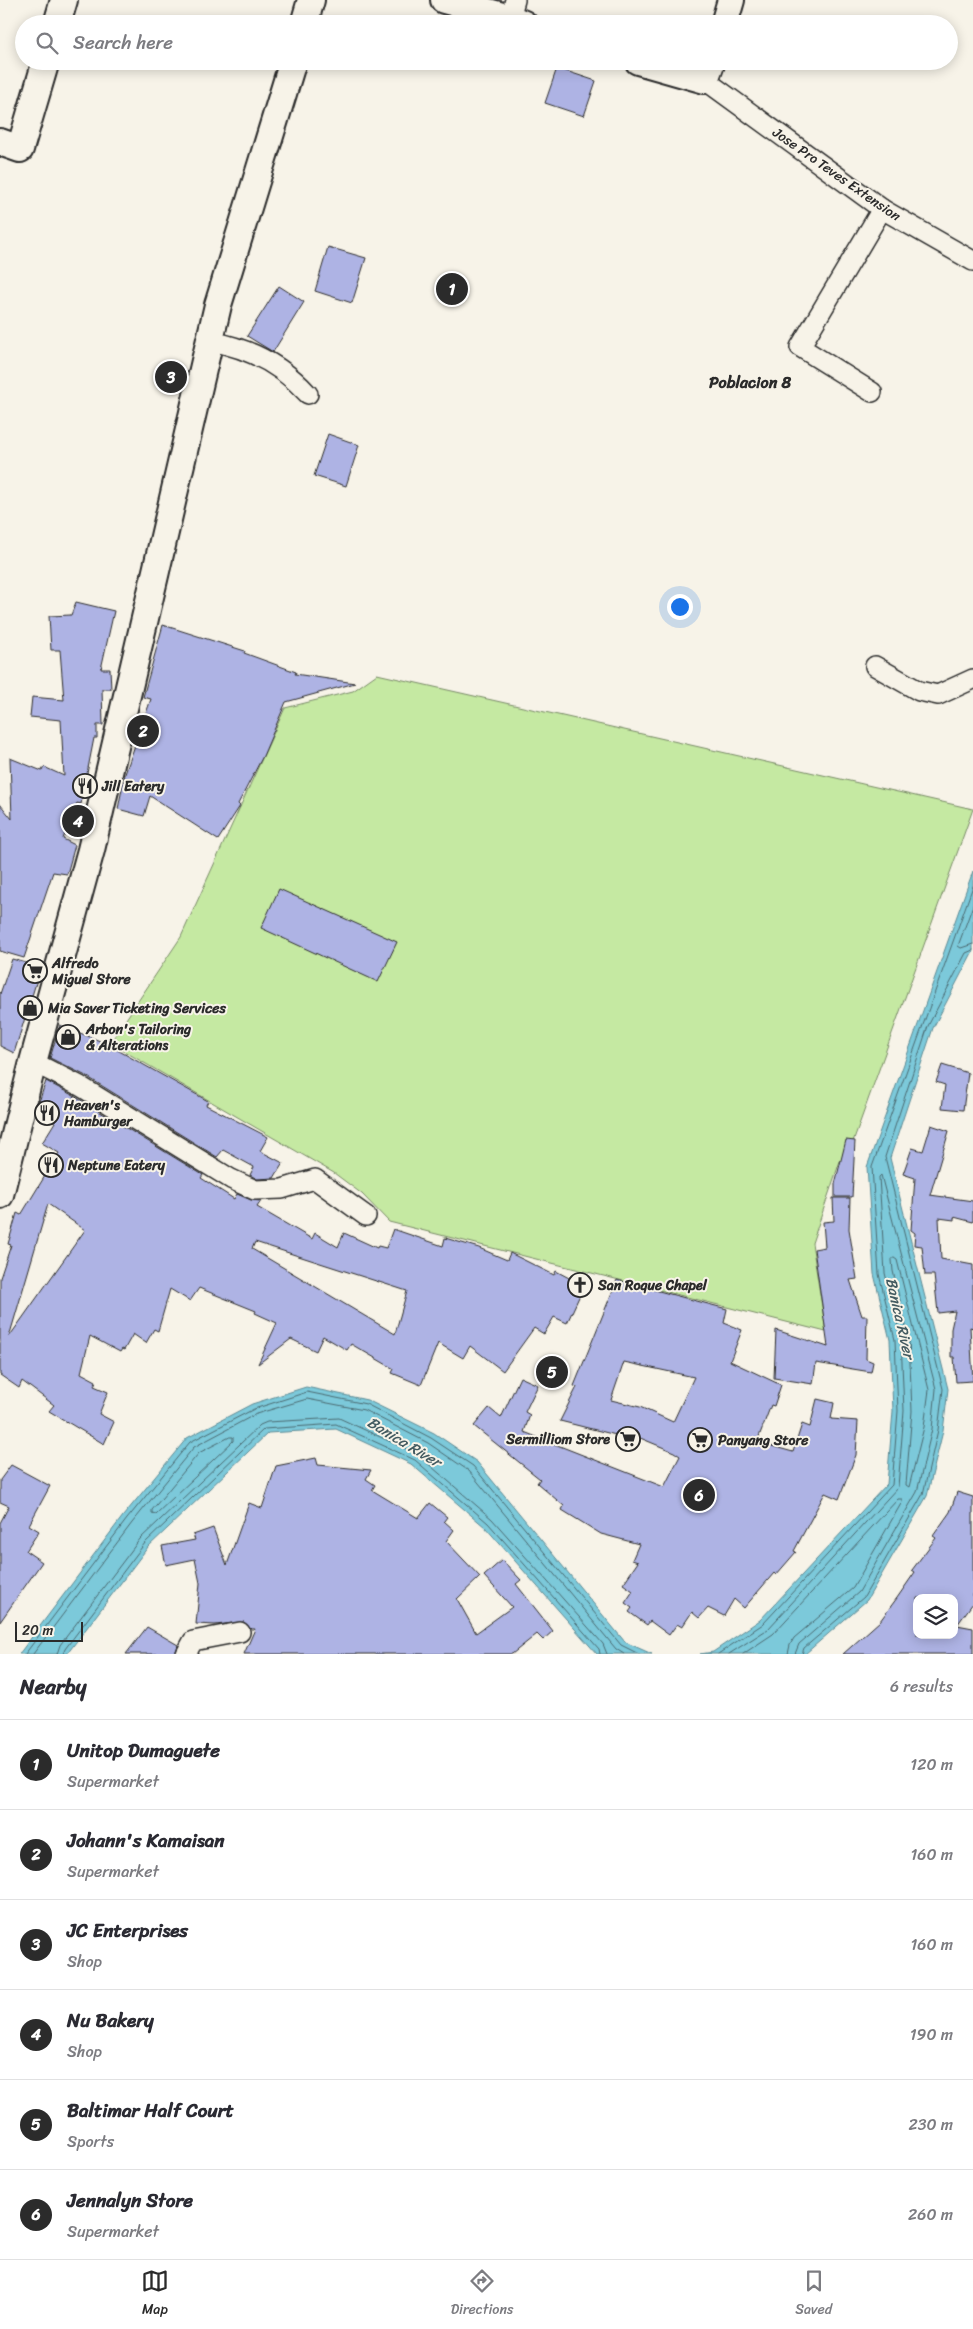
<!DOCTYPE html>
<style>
:root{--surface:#fff;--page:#f7f7f7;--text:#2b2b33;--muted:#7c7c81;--line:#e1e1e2;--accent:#2b2b2b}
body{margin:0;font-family:Sriracha,sans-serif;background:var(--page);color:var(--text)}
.controls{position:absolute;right:15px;bottom:15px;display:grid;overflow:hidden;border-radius:10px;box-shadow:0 2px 12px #0003}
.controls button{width:45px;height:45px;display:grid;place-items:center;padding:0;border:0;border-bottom:1px solid var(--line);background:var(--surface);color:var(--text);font:25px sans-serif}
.scale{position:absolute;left:15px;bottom:12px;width:68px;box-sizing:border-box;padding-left:5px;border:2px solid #2b2b2b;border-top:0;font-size:14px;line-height:18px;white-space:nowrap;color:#2b2b2b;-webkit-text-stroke:4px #f7f3e8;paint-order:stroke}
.you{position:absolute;left:679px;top:606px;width:18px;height:18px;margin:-12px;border:4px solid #fff;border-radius:50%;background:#1a73e8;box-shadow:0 0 0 8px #1a73e833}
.badge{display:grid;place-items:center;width:32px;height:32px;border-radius:50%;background:var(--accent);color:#fff;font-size:16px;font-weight:700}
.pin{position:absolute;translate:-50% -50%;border:2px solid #fff;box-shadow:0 1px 5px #0006}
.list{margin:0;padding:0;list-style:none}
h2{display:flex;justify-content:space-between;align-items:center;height:65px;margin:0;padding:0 20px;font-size:21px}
h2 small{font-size:16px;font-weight:400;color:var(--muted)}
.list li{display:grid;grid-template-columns:32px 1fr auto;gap:15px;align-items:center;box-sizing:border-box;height:90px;padding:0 20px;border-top:1px solid var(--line)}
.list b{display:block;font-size:19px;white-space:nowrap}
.list p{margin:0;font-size:16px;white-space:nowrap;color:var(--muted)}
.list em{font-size:16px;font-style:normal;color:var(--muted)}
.icon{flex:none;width:28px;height:28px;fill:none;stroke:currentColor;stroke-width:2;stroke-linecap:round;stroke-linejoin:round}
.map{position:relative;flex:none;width:973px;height:1654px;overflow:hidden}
.search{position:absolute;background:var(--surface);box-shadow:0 2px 12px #0003;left:15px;right:15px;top:15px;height:55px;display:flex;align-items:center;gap:12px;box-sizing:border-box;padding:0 18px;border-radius:28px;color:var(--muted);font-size:19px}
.sheet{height:605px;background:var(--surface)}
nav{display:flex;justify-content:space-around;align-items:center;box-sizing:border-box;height:70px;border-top:1px solid var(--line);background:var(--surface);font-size:14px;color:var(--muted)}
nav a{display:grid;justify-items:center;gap:2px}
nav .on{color:var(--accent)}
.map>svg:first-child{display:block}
</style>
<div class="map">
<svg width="973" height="1654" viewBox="0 0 973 1654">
<rect width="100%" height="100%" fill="#f7f3e8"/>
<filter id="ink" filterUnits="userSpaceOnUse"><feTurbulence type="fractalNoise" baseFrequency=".02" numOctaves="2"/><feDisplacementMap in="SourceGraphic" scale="10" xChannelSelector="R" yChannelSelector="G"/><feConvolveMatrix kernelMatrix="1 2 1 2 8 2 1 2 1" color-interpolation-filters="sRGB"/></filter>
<g filter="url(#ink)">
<polygon fill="#c5e9a2" stroke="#788a66" points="377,674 973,809 846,1161 840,1161 812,1243 826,1332 389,1222 362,1194 334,1173 110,1043 181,937 285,708 353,691"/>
<g fill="#7cc9da" stroke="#5c8a94">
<polygon points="973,871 973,951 933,1028 890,1158 948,1389 943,1431 927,1496 867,1600 805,1654 700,1654 713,1652 760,1620 887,1484 893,1411 890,1340 874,1274 867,1167"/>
<polygon points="306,1387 367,1400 434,1433 477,1462 625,1642 652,1654 597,1654 485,1527 411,1464 336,1429 268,1433 148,1547 67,1654 19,1654 123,1516 187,1438 252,1404"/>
</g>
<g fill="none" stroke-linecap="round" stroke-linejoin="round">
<g stroke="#4b6a71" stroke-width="1">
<polyline points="973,905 958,946 961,948 973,944"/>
<polygon points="894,1258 897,1260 929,1390 924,1427 909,1487 906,1485 912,1411 909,1339 893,1271 892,1260"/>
<polygon points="230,1437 233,1437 233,1441 156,1514 152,1513 152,1510 199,1453"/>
<polyline points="25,1654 127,1519 190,1442 254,1409 307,1392 366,1404 431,1438 473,1466 621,1645 639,1654"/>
<polyline points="33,1654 132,1523 194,1447 256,1414 307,1399 364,1410 428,1443 469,1471 616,1649 624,1654"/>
<polyline points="57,1654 60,1645 140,1539 260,1425 267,1422 339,1418 417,1454 492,1519 603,1644 607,1654"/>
<polyline points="63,1654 65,1649 145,1543 264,1429 336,1424 415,1460 488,1523 599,1649 600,1654"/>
<polyline points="718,1654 763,1624 892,1485 898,1411 895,1340 879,1274 872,1167 973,886"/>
<polyline points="729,1654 768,1629 898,1487 904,1411 901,1339 885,1273 879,1177 881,1175 936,1389 932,1429 917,1492 859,1592 799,1644 795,1654"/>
<polyline points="743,1654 773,1634 898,1499 902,1499 902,1502 853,1588 794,1638 790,1645 788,1654"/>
<polyline points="802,1654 804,1648 864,1597 923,1494 938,1430 943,1389 885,1157 928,1026 966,953 973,950"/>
</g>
</g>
<g fill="#aeb3e4" stroke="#2b2b2b" fill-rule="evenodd">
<polygon points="557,68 596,81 584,116 545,103"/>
<polygon points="328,247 366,258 352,303 315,291"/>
<polygon points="279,286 304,302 273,352 247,336"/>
<polygon points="328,434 359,445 346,486 314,476"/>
<polygon points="76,602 114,611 101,669 110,669 111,689 102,689 103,725 97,725 97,738 94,738 81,804 77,803 63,839 75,845 67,874 53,872 24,958 0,951 0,804 12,819 10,758 42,771 44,767 64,776 61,720 30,717 32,697 64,700 60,650 51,650 49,616 71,615"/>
<polygon points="163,625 245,651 244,653 296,672 295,674 355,683 286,702 263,756 238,804 240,806 218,840 150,796 144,816 118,809 125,774 151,699 143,697"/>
<polygon points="279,889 397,942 378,982 261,928"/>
<polygon points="12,959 41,967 14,1053 0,1046 0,994"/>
<polygon points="60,1025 105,1043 208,1101 206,1105 268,1137 260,1151 283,1163 274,1178 257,1179 250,1175 254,1167 223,1150 217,1157 86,1076 50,1058"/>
<polygon points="942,1065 968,1073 963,1110 942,1108 945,1085 936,1082"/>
<path d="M46 1081 74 1096 203 1175 201 1178 234 1199 237 1194 251 1200 261 1201 257 1207 312 1239 315 1233 338 1247 344 1233 377 1248 378 1246 386 1248 393 1229 443 1246 445 1238 479 1248 507 1260 510 1253 554 1275 556 1271 584 1286 567 1323 554 1317 544 1334 534 1328 503 1371 470 1346 463 1358 438 1343 421 1385 392 1373 394 1369 351 1344 347 1350 323 1336 316 1351 291 1339 258 1364 277 1323 255 1313 256 1311 199 1288 190 1301 170 1289 158 1331 154 1329 146 1343 133 1334 124 1350 122 1349 120 1352 90 1336 81 1373 96 1381 94 1386 108 1392 99 1414 114 1422 104 1444 49 1411 54 1405 22 1381 19 1388 0 1375V1278L11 1245 8 1244 17 1213 21 1215 59 1153 42 1143 55 1122 37 1108ZM48 1204 85 1230 9 1337ZM255 1242 407 1291 395 1334 252 1249Z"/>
<polygon points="931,1125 949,1131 930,1195 973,1201 973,1222 954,1217 954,1220 939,1218 941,1259 973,1265 973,1328 970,1327 973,1381 956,1382 954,1357 951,1357 951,1329 955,1311 938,1313 934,1275 925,1275 922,1246 914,1245 915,1233 911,1230 915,1178 903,1174 912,1148 923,1151"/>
<polygon points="846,1140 855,1141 852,1197 835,1197 835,1184"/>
<polygon points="833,1198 850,1198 849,1229 857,1279 850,1280 862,1316 867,1316 866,1359 873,1362 871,1372 816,1363 813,1384 774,1378 776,1330 828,1347 814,1249 825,1247 823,1222 834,1221"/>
<path d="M617 1280 727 1309 724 1323 742 1330 730 1361 781 1385 774 1406 771 1405 757 1442 793 1452 802 1424 810 1427 817 1399 834 1403 831 1419 858 1421 856 1455 839 1499 825 1493 794 1551 796 1552 776 1575 774 1573 744 1608 734 1599 724 1616 708 1608 699 1618 692 1612 682 1627 677 1624 669 1635 650 1621 647 1625 629 1612 632 1608 625 1603 633 1591 623 1584 638 1562 632 1560 639 1544 601 1534 562 1510 564 1506 537 1483 540 1479 474 1426 489 1408 501 1418 520 1377 538 1385 525 1412 530 1415 524 1432 664 1487 680 1456 674 1452 633 1435 632 1439 560 1421 577 1387 574 1386ZM624 1362 694 1377 673 1422 640 1407 611 1400Z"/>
<polygon points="316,1458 318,1465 371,1470 366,1479 375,1485 372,1490 418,1518 430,1503 447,1517 444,1521 454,1530 446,1541 480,1577 457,1599 476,1633 512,1607 484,1576 502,1560 521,1580 516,1584 553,1631 543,1640 537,1634 512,1654 244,1654 255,1629 251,1629 244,1622 215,1625 196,1624 200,1583 195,1559 166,1565 162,1546 195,1540 193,1535 213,1528 227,1565 249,1503 262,1508 276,1466"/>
<polygon points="11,1465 50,1486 29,1525 39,1531 26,1551 42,1562 0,1622 0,1523 9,1506 0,1502 0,1480"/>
<path d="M957 1492 973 1497V1603L957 1625 973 1628V1654H843L880 1621 897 1598 915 1572 912 1570 936 1538 933 1536 950 1512ZM917 1598H954V1635H917Z"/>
<polygon points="147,1627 178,1645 175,1654 126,1654"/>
</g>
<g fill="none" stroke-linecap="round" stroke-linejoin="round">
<defs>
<g id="street">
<polyline points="510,18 515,0"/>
<polyline points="705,80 882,209 973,261"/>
<path d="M210 341C249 348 281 364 308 394"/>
<polyline points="872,392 800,347 882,209"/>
<polyline points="875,666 919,691 938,695 973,679"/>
<polyline points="33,1062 80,1086 231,1179 255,1190 282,1189 315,1179 366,1216"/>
<polyline points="186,1654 193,1641 240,1632"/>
</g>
<g id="secondary">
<polyline points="444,0 510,18 524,24"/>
<polyline points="57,24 64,0"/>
<polyline points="304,24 311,0"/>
<polyline points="724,24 731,0"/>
<polyline points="638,61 705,80 712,61"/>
<polyline points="0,142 20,149 46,61"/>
<polyline points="0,1195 33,1062 91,850 218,305 293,61"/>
</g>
</defs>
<use href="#street" stroke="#2b2b2b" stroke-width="22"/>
<use href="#secondary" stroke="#2b2b2b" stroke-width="30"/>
<use href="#street" stroke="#f7f3e8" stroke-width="19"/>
<use href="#secondary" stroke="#f7f3e8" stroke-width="26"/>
</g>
</g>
<defs>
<symbol id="restaurant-ring" viewBox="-11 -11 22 22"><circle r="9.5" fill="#f7f3e8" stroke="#2b2b2b" stroke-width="1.5"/><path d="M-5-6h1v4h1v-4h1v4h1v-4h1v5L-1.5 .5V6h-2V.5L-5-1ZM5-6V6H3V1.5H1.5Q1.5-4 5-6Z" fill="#2b2b2b"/></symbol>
<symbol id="supermarket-ring" viewBox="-11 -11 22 22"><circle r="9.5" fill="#f7f3e8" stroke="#2b2b2b" stroke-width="1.5"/><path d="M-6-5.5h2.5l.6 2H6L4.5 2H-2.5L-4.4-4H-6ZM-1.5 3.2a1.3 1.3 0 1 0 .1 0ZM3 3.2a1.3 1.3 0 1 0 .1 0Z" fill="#2b2b2b"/></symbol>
<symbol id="shop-ring" viewBox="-11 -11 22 22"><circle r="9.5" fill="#f7f3e8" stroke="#2b2b2b" stroke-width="1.5"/><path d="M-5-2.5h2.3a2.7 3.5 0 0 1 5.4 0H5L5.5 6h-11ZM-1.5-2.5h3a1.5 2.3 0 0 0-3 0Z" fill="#2b2b2b"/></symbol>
<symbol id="church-ring" viewBox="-11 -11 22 22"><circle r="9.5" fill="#f7f3e8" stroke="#2b2b2b" stroke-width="1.5"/><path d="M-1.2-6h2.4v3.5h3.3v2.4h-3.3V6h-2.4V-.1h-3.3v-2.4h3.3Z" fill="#2b2b2b"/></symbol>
</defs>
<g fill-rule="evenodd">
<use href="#restaurant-ring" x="71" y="772" width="28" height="28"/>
<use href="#supermarket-ring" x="21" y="957" width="28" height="28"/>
<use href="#shop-ring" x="16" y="994" width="28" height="28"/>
<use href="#shop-ring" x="54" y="1023" width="28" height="28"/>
<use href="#restaurant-ring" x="33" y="1099" width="28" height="28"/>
<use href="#restaurant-ring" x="37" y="1151" width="28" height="28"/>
<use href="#church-ring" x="566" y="1271" width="28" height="28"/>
<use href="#supermarket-ring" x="614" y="1425" width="28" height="28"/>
<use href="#supermarket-ring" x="686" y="1426" width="28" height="28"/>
</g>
<g text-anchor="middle" stroke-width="4" stroke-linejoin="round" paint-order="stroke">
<g font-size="14" fill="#2b2b2b" stroke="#f7f3e8">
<text transform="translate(837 174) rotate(35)" y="5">Jose Pro Teves Extension</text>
</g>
<g font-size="14" font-weight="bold" fill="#2b2b2b" stroke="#f7f3e8" text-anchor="start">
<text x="102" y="791">Jill Eatery</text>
<text x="52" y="968">Alfredo<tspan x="52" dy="16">Miguel Store</tspan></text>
<text x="48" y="1013">Mia Saver Ticketing Services</text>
<text x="86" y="1034">Arbon's Tailoring<tspan x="86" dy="16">&amp; Alterations</tspan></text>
<text x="64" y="1110">Heaven's<tspan x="64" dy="16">Hamburger</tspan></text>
<text x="68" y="1170">Neptune Eatery</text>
<text x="598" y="1290">San Roque Chapel</text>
<text x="610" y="1444" text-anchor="end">Sermilliom Store</text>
<text x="718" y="1445">Panyang Store</text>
</g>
<g font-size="15" font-style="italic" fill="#435a60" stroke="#f7f3e8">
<text transform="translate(900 1318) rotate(77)" y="5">Banica River</text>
<text transform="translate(404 1442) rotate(31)" y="5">Banica River</text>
</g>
<g font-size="16" font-weight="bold" fill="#2b2b2b" stroke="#f7f3e8">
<text x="750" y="388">Poblacion 8</text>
</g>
</g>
</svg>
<div class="controls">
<button><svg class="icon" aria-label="layers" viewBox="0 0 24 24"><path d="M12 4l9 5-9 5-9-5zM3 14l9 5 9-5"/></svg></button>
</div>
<div class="scale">20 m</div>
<div class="you"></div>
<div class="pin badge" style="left:452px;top:289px">1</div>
<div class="pin badge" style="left:143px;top:731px">2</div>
<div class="pin badge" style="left:171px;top:377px">3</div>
<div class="pin badge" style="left:78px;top:821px">4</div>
<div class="pin badge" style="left:552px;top:1372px">5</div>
<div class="pin badge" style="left:699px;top:1495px">6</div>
<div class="search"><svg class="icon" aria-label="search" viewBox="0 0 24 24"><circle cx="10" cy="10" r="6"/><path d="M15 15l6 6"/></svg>Search here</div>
</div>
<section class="sheet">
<h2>Nearby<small>6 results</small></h2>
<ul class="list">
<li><span class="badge">1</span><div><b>Unitop Dumaguete</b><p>Supermarket</p></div><em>120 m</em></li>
<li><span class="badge">2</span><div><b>Johann's Kamaisan</b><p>Supermarket</p></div><em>160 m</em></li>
<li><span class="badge">3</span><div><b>JC Enterprises</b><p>Shop</p></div><em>160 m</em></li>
<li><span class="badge">4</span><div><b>Nu Bakery</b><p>Shop</p></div><em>190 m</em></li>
<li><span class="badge">5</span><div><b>Baltimar Half Court</b><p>Sports</p></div><em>230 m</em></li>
<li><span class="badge">6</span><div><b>Jennalyn Store</b><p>Supermarket</p></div><em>260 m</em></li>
</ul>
</section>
<nav>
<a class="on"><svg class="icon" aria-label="map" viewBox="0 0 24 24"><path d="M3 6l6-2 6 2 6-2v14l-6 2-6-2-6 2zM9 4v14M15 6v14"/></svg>Map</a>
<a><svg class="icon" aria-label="directions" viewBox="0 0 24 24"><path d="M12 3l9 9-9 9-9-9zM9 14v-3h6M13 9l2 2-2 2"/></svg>Directions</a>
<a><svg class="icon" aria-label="saved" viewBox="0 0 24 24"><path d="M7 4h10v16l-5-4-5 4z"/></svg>Saved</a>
</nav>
